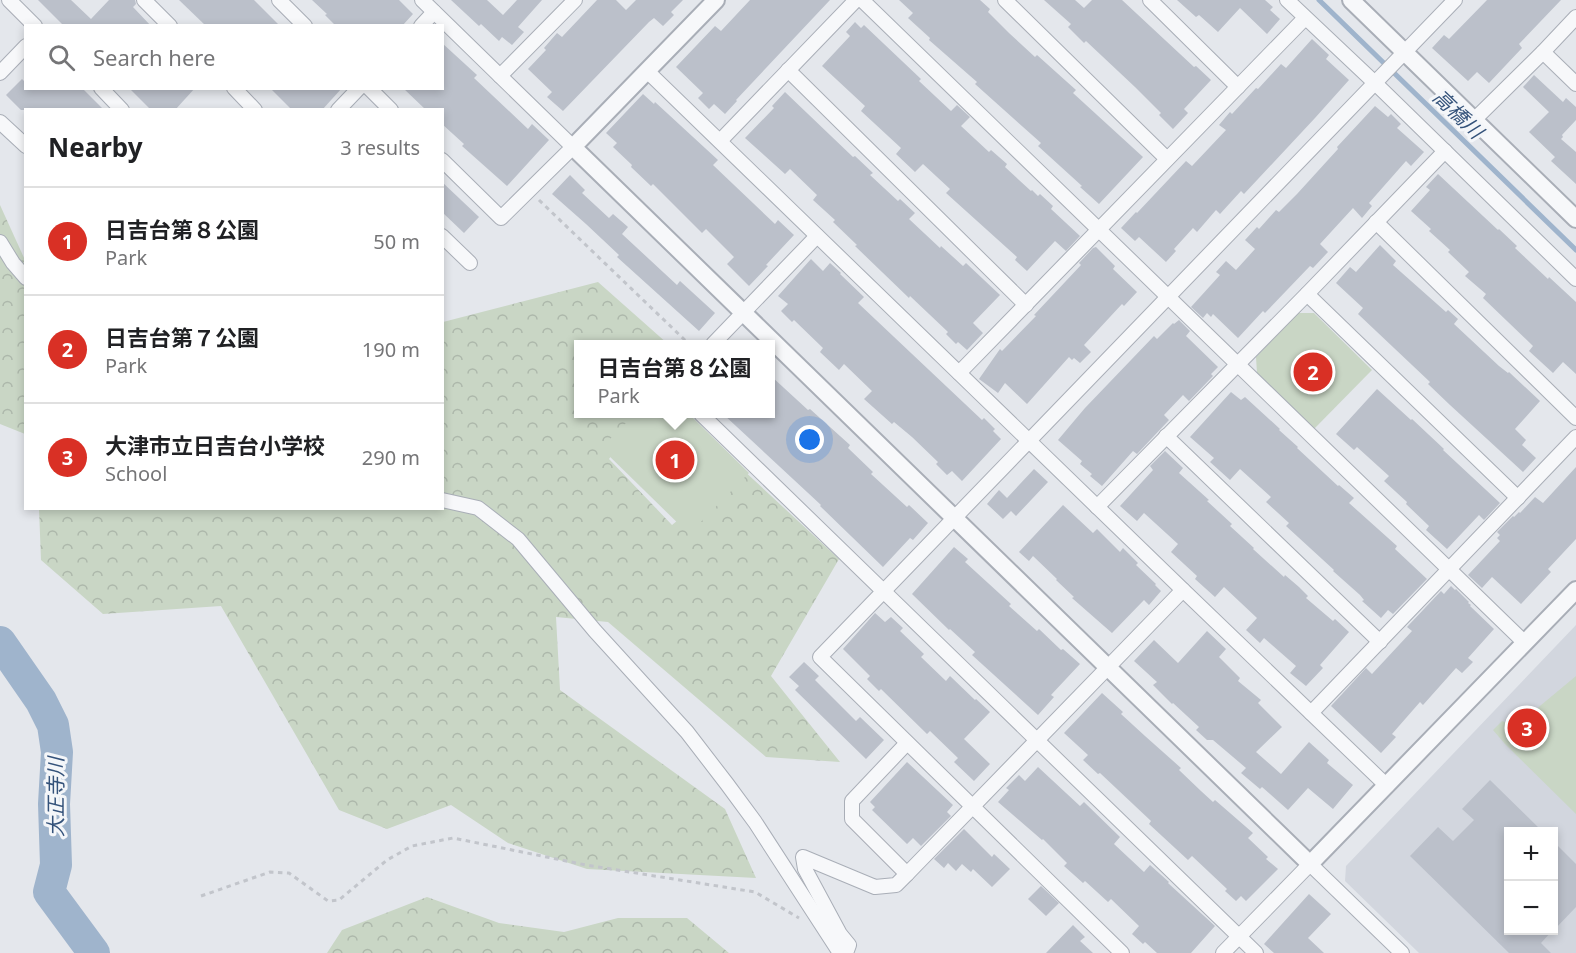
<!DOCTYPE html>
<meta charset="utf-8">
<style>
:root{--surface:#fff;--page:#f6f6f6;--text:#202124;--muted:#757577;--line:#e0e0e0;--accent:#d93025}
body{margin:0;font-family:"Noto Sans","Noto Sans JP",sans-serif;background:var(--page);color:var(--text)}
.controls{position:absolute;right:18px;bottom:18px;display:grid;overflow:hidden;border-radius:0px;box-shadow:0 3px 9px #0003}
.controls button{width:54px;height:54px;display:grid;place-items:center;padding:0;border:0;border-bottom:2px solid var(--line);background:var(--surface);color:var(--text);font:30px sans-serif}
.you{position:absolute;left:810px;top:440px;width:21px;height:21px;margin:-15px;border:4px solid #fff;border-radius:50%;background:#1a73e8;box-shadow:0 0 0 9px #1a73e833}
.badge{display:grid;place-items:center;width:39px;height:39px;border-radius:50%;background:var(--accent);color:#fff;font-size:20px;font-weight:700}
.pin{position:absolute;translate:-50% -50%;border:3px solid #fff;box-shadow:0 2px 6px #0006}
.popup{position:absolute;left:574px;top:340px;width:201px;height:78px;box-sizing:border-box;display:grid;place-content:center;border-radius:0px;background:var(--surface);filter:drop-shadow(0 2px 4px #0005);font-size:20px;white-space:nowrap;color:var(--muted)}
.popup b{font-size:22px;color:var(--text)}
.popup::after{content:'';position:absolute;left:50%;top:100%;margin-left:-12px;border:12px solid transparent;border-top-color:var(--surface)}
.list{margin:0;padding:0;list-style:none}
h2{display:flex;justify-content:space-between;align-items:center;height:78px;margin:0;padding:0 24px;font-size:26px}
h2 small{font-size:20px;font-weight:400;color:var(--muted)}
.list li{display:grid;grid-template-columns:39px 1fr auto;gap:18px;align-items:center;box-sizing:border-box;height:108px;padding:0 24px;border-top:2px solid var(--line)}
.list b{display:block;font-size:22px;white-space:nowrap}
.list p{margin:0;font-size:20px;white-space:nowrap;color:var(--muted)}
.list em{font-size:20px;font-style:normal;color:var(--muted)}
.icon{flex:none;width:33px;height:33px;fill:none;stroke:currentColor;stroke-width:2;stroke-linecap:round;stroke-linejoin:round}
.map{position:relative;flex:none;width:1576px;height:953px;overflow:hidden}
.search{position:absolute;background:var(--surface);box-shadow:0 3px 9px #0003;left:24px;top:24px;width:420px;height:66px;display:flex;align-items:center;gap:15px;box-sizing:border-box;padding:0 21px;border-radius:0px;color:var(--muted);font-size:22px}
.panel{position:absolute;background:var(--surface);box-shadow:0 3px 9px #0003;left:24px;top:108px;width:420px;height:402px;border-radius:0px}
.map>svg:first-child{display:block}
</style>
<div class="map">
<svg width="1576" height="953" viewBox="0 0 1576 953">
<defs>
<pattern id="forest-crowns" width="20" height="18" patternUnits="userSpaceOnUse" patternTransform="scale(1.5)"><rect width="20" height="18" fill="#c9d6c5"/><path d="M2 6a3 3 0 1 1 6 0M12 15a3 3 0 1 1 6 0" fill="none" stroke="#adb8ab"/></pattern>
</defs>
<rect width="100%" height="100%" fill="#e4e7ec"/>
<path fill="#d2d6de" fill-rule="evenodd" d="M1576 625V953H1419L1345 881 1346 866ZM1508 832H1554V930H1508Z"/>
<g fill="url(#forest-crowns)">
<polygon points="0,205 25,260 25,434 0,424"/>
<polygon points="598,282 668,344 579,344 579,414 641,414 609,459 672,525 741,468 839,559 771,676 840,762 766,757 608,622 556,617 560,690 725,809 756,878 587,869 508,843 451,805 387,829 339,810 221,606 103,614 41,560 39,509 442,508 443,322"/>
<polygon points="427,897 499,923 564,932 618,918 687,918 729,953 327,953 342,930"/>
</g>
<g fill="#c9d6c5">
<polygon points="1298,313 1314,313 1372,370 1314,429 1257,373 1256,357"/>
<polygon points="635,414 689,414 749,473 689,534 601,448"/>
<polygon points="1576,676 1576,814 1505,744 1493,730 1502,721 1516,726"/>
</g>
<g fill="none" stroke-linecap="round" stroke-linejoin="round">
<polyline stroke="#9fb4cc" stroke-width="5" points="1319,0 1576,250"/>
<polyline stroke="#9fb4cc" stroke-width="32" points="0,642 41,701 53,725 57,752 54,804 56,865 49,892 94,953"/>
</g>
<g fill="#bbc0ca">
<polygon points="38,0 71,0 91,19 109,0 135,0 136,4 133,7 151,26 64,26"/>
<polygon points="179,0 254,0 280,26 206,26"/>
<polygon points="312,0 399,0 413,14 402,26 336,26 325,15 327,14"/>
<polygon points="451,0 487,0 503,15 517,0 542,0 518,27 524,32 512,45 502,37 499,41 481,24 479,26"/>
<polygon points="597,0 616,0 626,10 636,0 683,0 671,12 674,15 663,26 654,18 649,22 563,111 547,97 552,92 528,69 546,50 544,48 557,33 562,37"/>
<polygon points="750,0 830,0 736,100 737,101 725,114 714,104 709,109 698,98 703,93 676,67 715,26 721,31"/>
<polygon points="899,0 980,0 990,9 988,12 1009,33 1035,57 1037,55 1076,90 1073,93 1143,157 1099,204 1080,187 1082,186 1038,146 1041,143 975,84 977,82 929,40 930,38 908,18 913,13"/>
<polygon points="1044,0 1075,0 1084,8 1092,0 1122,0 1194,67 1196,66 1211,80 1184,109 1188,113 1173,129 1159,115 1161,113 1135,87 1086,41 1084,43 1068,27 1071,24"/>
<polygon points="1177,0 1265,0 1273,7 1270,10 1280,19 1267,34 1240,8 1218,32 1199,15 1196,17"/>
<polygon points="1487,0 1561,0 1519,44 1522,48 1489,83 1477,72 1468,81 1432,48 1444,35 1449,39"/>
<polygon points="855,22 861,28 864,25 921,79 919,81 951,111 957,105 970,117 961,126 989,152 991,150 1007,164 1005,167 1031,191 1032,190 1038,196 1040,194 1053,206 1051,209 1080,236 1066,251 1055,241 1027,271 1015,260 1017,257 946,193 950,189 923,164 915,172 896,154 901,148 861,111 865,106 822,66 850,36 846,32"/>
<polygon points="1312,39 1329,55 1326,59 1349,80 1315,118 1244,194 1241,191 1220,214 1216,210 1197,232 1193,228 1174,249 1176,251 1166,262 1139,237 1135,241 1121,228 1136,212 1137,213 1186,161 1192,166 1226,130 1219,125 1230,112 1232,114 1256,88 1258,89 1281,64 1286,68"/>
<polygon points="442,43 477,75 474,78 528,129 532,124 549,140 507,186 462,146 464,144 442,124 442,110 426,110 403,88 442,88"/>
<polygon points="1534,75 1563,102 1566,98 1576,107 1576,120 1562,135 1563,137 1561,139 1576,152 1576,184 1551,161 1555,157 1529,132 1549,112 1523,87"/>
<polygon points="22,79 26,83 26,88 82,88 104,110 21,110 6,95"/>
<polygon points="129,88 195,88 175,110 151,110"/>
<polygon points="270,88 342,88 322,110 292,110"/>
<polygon points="785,92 853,157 855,156 873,173 870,175 898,201 900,199 915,213 909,219 940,248 941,246 963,266 966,263 1000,295 973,323 983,333 967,350 958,342 956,344 946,334 948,332 910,296 909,298 855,246 857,245 833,222 835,220 813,200 817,195 790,169 785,174 745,138 774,108 772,106"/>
<polygon points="643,94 654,104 655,102 718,160 713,165 775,224 778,220 794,235 766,265 768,266 749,286 727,264 734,257 706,229 702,233 653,184 651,186 631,167 632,165 613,147 617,143 606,133"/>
<polygon points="1375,106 1388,117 1391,114 1401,124 1397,128 1424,152 1411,166 1406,161 1369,203 1372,206 1362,218 1353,208 1320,244 1328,252 1313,268 1310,266 1265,313 1263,311 1238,338 1213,314 1211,317 1207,313 1203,318 1191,307 1220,275 1216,272 1226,261 1236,270 1255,249 1245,240 1257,227 1259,229 1276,210 1279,212 1297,194 1338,149 1337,147"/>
<polygon points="1438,174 1498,230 1499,229 1517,246 1515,248 1548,279 1549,277 1576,302 1576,374 1563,362 1553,373 1529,351 1533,346 1483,298 1486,294 1465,276 1469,272 1448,252 1450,250 1429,231 1431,229 1411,211 1430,190 1426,187"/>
<polygon points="570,175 585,190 582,193 609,218 613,214 628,227 622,234 677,285 680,281 715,313 699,331 617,257 619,255 586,224 552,194"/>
<polygon points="442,182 479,217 464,233 442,212"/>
<polygon points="1380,245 1396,261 1393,265 1446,312 1448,310 1458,319 1454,324 1499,366 1508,373 1509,372 1540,401 1515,429 1526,440 1522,445 1536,458 1523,472 1450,405 1428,384 1430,382 1358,314 1363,308 1336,283 1350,267 1356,272"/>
<polygon points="1096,247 1115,266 1113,269 1137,292 1124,306 1122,304 1084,345 1091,352 1080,363 1074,358 1072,360 1069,357 1027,404 1005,383 998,393 979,379 1000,349 1002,351 1036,316 1034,315 1081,265 1079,263 1093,248"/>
<polygon points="811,259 823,271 830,263 841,273 840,274 864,297 858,303 982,420 984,418 995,429 993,431 1001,439 962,481 952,471 947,475 936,464 938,462 912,437 894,422 892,424 864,399 872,391 844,364 839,370 820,352 823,348 794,320 792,322 781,311 788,304 778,296"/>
<polygon points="1179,320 1190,331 1186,336 1218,367 1211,374 1213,376 1189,401 1183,395 1164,415 1169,420 1137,454 1133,451 1102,486 1090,476 1092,474 1080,464 1082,461 1058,440 1085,408 1154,336 1157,339 1173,323 1174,324"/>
<polygon points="771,376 808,410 810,409 850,445 848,448 873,472 871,474 907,507 909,505 928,523 913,540 910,538 883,567 820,506 821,505 723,414 771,414"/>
<polygon points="1377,389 1411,420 1412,419 1444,449 1443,450 1500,503 1484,520 1479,515 1447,549 1426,530 1429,526 1406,504 1407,502 1384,481 1389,476 1357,447 1354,450 1336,434"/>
<polygon points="1231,392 1241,400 1245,397 1280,429 1279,430 1298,447 1297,448 1338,486 1339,485 1354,498 1349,503 1397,546 1395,549 1427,579 1393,614 1388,610 1381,618 1362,601 1364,600 1360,595 1333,571 1334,570 1286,526 1289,523 1266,502 1271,497 1240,469 1230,480 1210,462 1214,458 1190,437"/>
<polygon points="1165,451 1183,468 1179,473 1209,500 1207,501 1232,524 1230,526 1254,548 1253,549 1284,577 1285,575 1299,587 1308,596 1306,598 1333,621 1335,619 1349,632 1320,665 1323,668 1306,686 1290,673 1296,666 1264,638 1260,643 1246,630 1257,618 1224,587 1215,597 1195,579 1197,576 1171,552 1178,544 1144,513 1137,521 1120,506 1153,470 1150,466"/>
<polygon points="1576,467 1576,539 1548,569 1551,572 1521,604 1492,577 1482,588 1468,575 1500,541 1497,538 1500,535 1497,532 1513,516 1514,517 1519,512 1520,513 1535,497 1543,503"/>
<polygon points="1034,469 1048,482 1016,516 1011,511 1003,519 987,504 999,490 1007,498"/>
<polygon points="1063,505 1093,533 1097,529 1120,552 1123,548 1138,563 1136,565 1156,584 1155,585 1161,591 1149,605 1144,600 1112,633 1072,598 1074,597 1056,580 1057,579 1033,556 1029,561 1019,552"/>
<polygon points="954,547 968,559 965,562 1011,604 1009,606 1037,631 1039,629 1061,650 1063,649 1080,664 1051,695 1054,697 1038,715 972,655 975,652 950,629 949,630 912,594"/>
<polygon points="1451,586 1455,590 1456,589 1469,602 1468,603 1471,605 1470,606 1494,629 1468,658 1473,662 1462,673 1456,668 1423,705 1420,702 1392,734 1396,737 1381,753 1331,706 1366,668 1372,674 1412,631 1407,627 1441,591 1444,594"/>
<polygon points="875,613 885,622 891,617 903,628 900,631 924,654 921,657 946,681 950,676 975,700 976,699 990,712 964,739 990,764 974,781 954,762 958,758 930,731 927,734 881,689 879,691 867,679 870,676 843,649"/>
<polygon points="1207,631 1226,649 1219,657 1240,678 1238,681 1261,700 1258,703 1282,727 1256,752 1281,774 1309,742 1329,760 1327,763 1353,785 1333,809 1308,788 1288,810 1262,787 1260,789 1241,773 1246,768 1213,740 1207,740 1196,730 1199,727 1173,703 1172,704 1153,685 1157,682 1134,661 1154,640 1178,663"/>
<polygon points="804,662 819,676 815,680 856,721 860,717 884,740 866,759 795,690 799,686 789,677"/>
<polygon points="1102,693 1123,712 1121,714 1145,736 1181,768 1179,770 1201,791 1213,802 1215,800 1253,833 1248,838 1268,857 1266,859 1278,869 1246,901 1241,896 1236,901 1225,891 1227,889 1192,856 1188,860 1149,824 1151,821 1100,773 1098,774 1083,760 1088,755 1064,733"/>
<polygon points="907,762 953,805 947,812 951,816 921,846 913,838 907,844 872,810 875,807 870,802"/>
<polygon points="1038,767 1080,806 1084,802 1120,837 1114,844 1144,872 1150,865 1169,882 1168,883 1215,926 1191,953 1157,953 1145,942 1143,944 1132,934 1139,926 1111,899 1108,902 1085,881 1083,883 1064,866 1067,863 1043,839 1042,840 998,802 1009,790 1006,788 1019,775 1025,781"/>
<polygon points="1490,780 1542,831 1509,831 1509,930 1553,930 1541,943 1551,953 1509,953 1410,856 1438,827 1453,841 1474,820 1462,809"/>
<polygon points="964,829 992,857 994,854 1010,869 992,887 973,869 971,872 962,864 956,871 948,863 944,868 934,859"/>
<polygon points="1554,842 1576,864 1576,907 1554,930"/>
<polygon points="1041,886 1059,903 1046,916 1028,899"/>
<polygon points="1309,894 1331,914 1308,938 1324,953 1274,953 1264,944"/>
<polygon points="1073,925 1085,937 1080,941 1093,953 1046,953"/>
</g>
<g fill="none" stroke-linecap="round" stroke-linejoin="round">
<defs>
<g id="minor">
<polyline points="9,0 35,26"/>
<polyline points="144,0 170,26"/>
<polyline points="279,0 305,26"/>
<polyline points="422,0 573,147 501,218 442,160"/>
<polyline points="862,0 1525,643"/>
<polyline points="1005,0 1167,159"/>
<polyline points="1150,0 1238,87"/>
<polyline points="1287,0 1375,83 1576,279"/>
<polyline points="421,26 434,12"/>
<polyline points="1543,52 1576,84"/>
<polyline points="788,70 1026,305"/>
<polyline points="647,71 1183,590 1387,786"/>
<polyline points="0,73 26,46"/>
<polyline points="500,76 575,0"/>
<polyline points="101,88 122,110"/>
<polyline points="234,88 255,110"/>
<polyline points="369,88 391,110"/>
<polyline points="338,110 359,88"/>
<polyline points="1474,120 1543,52 1576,17"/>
<polyline points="0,122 26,146"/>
<polyline points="720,141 856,0"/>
<polyline points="1376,222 1576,418"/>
<polyline points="442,236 470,263"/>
<polyline points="0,242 13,263 26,278"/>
<polyline points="1307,294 1518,498"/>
<polyline points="713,344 817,236"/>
<polyline points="959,373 1305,18"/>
<polyline points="701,414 1256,953"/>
<polyline points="1166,436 1380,642"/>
<polyline points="442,500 478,508 518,539 595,631 687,732 727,784 755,822 840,953"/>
<polyline points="1097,507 1307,294 1445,151"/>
<polyline points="1311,713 1576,437"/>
<polyline points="907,743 852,801 852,819 907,874 1183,590"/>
<polyline points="846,953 849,945 840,934 805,869 803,857 875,887 896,885 907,874"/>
<polyline points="1122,953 820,657 1455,0"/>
<polyline points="1223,953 1310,864 1402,953"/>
</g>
<g id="tertiary">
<polyline points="716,0 573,147 1310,864 1576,590"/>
<polyline points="1351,0 1576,219"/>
</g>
</defs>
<use href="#minor" stroke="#a9aeb7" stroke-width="16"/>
<use href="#tertiary" stroke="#a9aeb7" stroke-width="20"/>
<g stroke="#c2c5cb" stroke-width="3" stroke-dasharray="4.5 4.5" stroke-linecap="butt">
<polyline points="539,200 689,344"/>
<polyline points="201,896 270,872 289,873 328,901 339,900 387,860 412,846 453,838 586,865 755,892 799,918"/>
</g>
<use href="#minor" stroke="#f7f8fa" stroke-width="14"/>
<use href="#tertiary" stroke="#f7f8fa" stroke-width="16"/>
</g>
<g text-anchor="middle" stroke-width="6" stroke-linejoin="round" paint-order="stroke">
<g font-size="20" font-style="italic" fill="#34527a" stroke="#f4f6f9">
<text transform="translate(1458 114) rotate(44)" y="7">高橋川</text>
<text transform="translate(56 797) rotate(-90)" y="7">大正寺川</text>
</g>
</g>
</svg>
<div class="controls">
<button>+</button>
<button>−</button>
</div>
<div class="you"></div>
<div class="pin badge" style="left:675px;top:460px">1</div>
<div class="popup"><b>日吉台第８公園</b>Park</div>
<div class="pin badge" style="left:1313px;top:372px">2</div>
<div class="pin badge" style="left:1527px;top:728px">3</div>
<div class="search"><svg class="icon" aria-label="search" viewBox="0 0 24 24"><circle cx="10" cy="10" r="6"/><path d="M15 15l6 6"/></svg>Search here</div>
<section class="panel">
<h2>Nearby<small>3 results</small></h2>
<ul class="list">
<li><span class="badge">1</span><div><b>日吉台第８公園</b><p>Park</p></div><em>50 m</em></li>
<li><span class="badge">2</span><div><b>日吉台第７公園</b><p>Park</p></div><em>190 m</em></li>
<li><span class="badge">3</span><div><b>大津市立日吉台小学校</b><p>School</p></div><em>290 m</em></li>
</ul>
</section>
</div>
